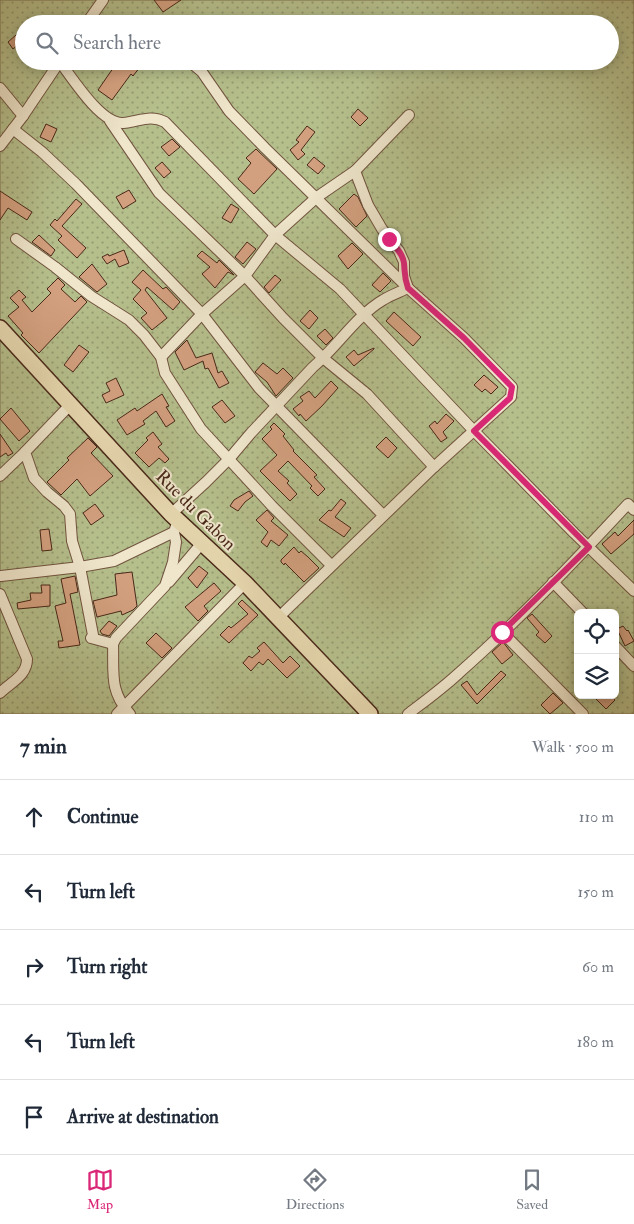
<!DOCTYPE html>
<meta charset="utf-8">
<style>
:root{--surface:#fff;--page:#f2f2f3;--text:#1f2937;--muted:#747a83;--line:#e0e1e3;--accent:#db2777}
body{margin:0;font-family:"IM FELL Double Pica",serif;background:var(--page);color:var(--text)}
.controls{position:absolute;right:15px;bottom:15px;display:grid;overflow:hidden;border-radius:8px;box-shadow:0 2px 12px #0003}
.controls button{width:45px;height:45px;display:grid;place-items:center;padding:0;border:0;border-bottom:1px solid var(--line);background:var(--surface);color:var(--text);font:25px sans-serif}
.stop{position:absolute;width:15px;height:15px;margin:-11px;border:4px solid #db2777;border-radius:50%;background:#fff}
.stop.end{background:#db2777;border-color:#fff;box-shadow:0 1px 5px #0008}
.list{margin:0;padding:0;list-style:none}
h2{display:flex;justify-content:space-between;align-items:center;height:65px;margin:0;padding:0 20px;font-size:21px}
h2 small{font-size:16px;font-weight:400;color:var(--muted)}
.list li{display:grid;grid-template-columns:32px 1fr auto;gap:15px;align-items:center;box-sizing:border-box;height:75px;padding:0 20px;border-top:1px solid var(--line)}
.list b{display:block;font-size:19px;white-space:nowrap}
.list em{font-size:16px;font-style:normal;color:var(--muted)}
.icon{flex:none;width:28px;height:28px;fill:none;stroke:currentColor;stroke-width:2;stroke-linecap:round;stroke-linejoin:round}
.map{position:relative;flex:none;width:634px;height:714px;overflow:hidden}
.search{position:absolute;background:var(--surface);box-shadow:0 2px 12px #0003;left:15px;right:15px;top:15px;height:55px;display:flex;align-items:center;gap:12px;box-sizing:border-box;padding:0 18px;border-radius:28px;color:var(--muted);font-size:19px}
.sheet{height:440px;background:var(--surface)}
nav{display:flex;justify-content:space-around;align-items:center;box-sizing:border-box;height:70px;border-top:1px solid var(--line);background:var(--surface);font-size:14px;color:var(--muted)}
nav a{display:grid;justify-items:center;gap:2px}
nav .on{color:var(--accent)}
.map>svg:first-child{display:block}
</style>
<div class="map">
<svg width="634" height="714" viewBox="0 0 634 714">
<defs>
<pattern id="green-dots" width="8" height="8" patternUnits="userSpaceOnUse" patternTransform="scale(1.25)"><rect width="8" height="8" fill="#b5bf8c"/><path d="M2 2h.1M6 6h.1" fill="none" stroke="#959b72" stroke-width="1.8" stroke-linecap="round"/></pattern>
</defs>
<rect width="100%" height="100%" fill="#e7d8b0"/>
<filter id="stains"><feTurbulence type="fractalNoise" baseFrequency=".004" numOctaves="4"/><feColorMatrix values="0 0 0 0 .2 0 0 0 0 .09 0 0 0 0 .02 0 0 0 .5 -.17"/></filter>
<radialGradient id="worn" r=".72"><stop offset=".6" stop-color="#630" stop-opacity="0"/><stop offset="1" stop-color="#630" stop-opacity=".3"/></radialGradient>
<path fill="url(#green-dots)" stroke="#807452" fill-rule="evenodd" d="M0 0H634V714H0ZM24 24H610V61H24ZM578 613H615V695H578Z"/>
<g fill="#d3a07f" stroke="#4a2819">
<polygon points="154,0 181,0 163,12"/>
<polygon points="24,28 24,40 13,49 8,42"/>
<polygon points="118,61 132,61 140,67 133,76 131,74 112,100 98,90"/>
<polygon points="358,109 368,118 360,126 351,117"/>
<polygon points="46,124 57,129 51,142 40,137"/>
<polygon points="307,126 315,132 301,150 305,154 298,160 290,150 299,142 296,140"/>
<polygon points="172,139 180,147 169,156 161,147"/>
<polygon points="256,149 277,169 254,194 238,179 251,163 246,158"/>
<polygon points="314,157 325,166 318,174 307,165"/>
<polygon points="162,162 171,172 164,178 155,168"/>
<polygon points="129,190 136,201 123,209 116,197"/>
<polygon points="0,191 32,212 27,220 8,208 0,220"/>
<polygon points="354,194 358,197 367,216 356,227 339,209"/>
<polygon points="76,199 82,204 62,226 86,248 77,258 58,240 62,236 50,225 55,219 57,221"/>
<polygon points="231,204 239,209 231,223 222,218"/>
<polygon points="39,235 55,250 51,256 32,242"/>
<polygon points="247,242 256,249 243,264 235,257"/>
<polygon points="352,243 363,254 348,269 338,256"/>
<polygon points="124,250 129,263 119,267 115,259 107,264 102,257 108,254 109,256"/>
<polygon points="202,251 217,263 219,260 234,275 228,272 215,288 202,274 210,267 197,256"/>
<polygon points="92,264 107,284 97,292 79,277"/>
<polygon points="143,270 163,289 166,287 180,302 173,310 147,287 145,290 167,318 152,330 141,318 147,313 133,299 141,290 132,282"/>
<polygon points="383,273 391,281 380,292 372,285"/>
<polygon points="275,275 281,280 269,293 264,287"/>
<polygon points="58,278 65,285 61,289 75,302 81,296 87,302 39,353 21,335 23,333 8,316 19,307 10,298 19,290 26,297 22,300 32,312 51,293 47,289"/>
<polygon points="310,310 318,318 309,329 300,321"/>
<polygon points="394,312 421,337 413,346 386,321"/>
<polygon points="325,329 333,338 326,345 317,336"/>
<polygon points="187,340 196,358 212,353 218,373 222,371 229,383 219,388 208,368 205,369 203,361 184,370 175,352"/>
<polygon points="79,345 89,352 73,372 64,365"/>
<polygon points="374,348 374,349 354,366 346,357 354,350 358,355"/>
<polygon points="263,363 277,374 283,368 293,378 276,396 267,382 255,372"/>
<polygon points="484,375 498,387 491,394 485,389 482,392 474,385"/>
<polygon points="116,378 124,395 106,403 102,395 110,391 106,383"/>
<polygon points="331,381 338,388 322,406 306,421 300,414 299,416 293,409 303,401 300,397 309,391 315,398"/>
<polygon points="162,394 169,406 166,407 175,421 166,427 156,411 143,421 145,424 127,435 117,420 135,408 137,411"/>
<polygon points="222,400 235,416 225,423 212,407"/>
<polygon points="11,408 30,431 19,441 0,419"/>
<polygon points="446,414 454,421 443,432 447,438 441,442 429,426 435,421 437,424"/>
<polygon points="274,423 285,434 283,436 294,450 293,451 317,475 314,477 325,489 318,496 310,488 312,486 288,461 278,471 289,481 287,483 297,494 290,501 260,471 277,455 262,439 272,429 270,427"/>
<polygon points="153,432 162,444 158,447 169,459 165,463 159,458 149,467 135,453 148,440 146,438"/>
<polygon points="0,434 13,453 8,456 6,453 0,457"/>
<polygon points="386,437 397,448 388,458 376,447"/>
<polygon points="88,438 97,447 91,453 113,476 90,496 77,479 61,495 47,482 69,460 67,458"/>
<polygon points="249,491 253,496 245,502 238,511 230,506 234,500"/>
<polygon points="341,499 346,503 335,517 351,528 344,537 319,520 329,510 331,511"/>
<polygon points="95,504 104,516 91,525 83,513"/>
<polygon points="267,510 274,518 271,521 288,535 279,546 271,540 267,547 261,542 268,532 256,520"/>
<polygon points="634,520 634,534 611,554 602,544 615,532 618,536"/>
<polygon points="49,529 52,550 42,551 40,530"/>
<polygon points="294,547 299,553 301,551 308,557 319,568 304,582 285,563 284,565 281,562 281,560"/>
<polygon points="199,566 208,573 197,588 188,578"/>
<polygon points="132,572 137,606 133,610 122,615 121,611 97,617 93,601 117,595 115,574"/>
<polygon points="75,576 78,592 70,594 80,645 59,648 58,641 63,641 55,606 66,603 61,579"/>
<polygon points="214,583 221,591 204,606 208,611 198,621 185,607"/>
<polygon points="41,585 50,585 50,606 18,609 17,603 31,600 30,593 42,593"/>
<polygon points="242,600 258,615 229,643 220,635 229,626 231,628 248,614 238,604"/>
<polygon points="532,614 552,636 545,643 536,635 539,632 527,618"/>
<polygon points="109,621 117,626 109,636 102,634 100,631"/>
<polygon points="623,626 627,631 628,630 634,641 625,646 617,629"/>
<polygon points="156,633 172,648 162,658 146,643"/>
<polygon points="264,642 283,663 290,656 300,666 287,678 268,659 263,665 259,662 251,671 243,663 249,656 252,658 260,651 257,648"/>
<polygon points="503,642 513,655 502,664 492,652"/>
<polygon points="501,671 506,675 477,704 461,685 467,681 477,695"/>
<polygon points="553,693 563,703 550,714 541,705"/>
<polygon points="592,695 610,695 615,700 606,709"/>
</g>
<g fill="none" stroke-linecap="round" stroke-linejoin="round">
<defs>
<g id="minor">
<polyline points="86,24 103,0"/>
<polyline points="189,61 202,72 229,111 265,148 408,288 464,338 512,387 511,397 434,467 279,617"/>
<path d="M60 62C73 79 101 124 123 123 138 122 150 114 165 122L275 235 340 289 474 431 574 533 634 591"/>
<polyline points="0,88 23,116"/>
<polyline points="110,121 159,193 245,276 283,318 323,358 367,394 434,467"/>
<polyline points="13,129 42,152 76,184 202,314 259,388 383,515"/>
<polyline points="0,146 23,116 60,61"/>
<polyline points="16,239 55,267 91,296 129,320 144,335 161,357 165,373 201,429 272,506 331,565"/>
<polyline points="161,357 202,314 245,276 275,235 317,197 355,171 409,115"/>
<polyline points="70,405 25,452 34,478 47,492 64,506 70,514 72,541 80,567 93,635 91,638 113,644"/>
<polyline points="0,476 25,452"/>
<path d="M171 514 206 482 229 459 251 433 313 367C337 347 356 316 383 300 391 295 400 292 408 288L404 276V262L399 251 382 229 368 205 355 171"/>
<polyline points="1,576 80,567 114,561 174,532"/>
<polyline points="169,582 202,543"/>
<polyline points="553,582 583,613"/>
<path d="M0 594 27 659C27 676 11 682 0 693"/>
<polyline points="502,632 583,714"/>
<polyline points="615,646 634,666"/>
<polyline points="117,714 245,583"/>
<path d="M130 714C109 691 114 673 113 644L116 638 165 586 173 562 176 542 174 532 178 520"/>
<path d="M408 714C425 701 443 688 459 673 518 621 574 562 628 504L634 510"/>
</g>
<polyline id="highway" points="0,328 171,514 245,583 370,714"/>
</defs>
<use href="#minor" stroke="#71543f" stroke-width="12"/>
<use href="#highway" stroke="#4a2819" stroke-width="18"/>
<use href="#minor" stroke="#efe6cc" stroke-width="10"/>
<use href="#highway" stroke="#e7d8b0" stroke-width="15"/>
</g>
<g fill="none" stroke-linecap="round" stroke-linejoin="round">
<path stroke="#db2777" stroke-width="6" d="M389 239C395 246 403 254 404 263 405 273 404 277 408 288L464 338 512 387 510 398 474 431 589 547 502 632"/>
</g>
<g text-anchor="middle" stroke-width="4" stroke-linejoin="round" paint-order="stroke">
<g font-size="18" fill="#4a2819" stroke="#efe6cc">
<text transform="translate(196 510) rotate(45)" y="6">Rue du Gabon</text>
</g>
</g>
<rect width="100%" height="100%" filter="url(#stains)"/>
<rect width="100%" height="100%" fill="url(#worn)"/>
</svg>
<div class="controls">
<button><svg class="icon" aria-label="locate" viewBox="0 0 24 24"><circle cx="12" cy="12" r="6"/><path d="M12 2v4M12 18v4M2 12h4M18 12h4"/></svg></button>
<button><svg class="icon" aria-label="layers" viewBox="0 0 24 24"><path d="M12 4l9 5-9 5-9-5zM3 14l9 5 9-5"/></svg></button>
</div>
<div class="stop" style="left:502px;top:632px"></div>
<div class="stop end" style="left:389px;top:239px"></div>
<div class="search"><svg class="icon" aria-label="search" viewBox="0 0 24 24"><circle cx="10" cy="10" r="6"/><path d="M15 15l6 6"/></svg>Search here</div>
</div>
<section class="sheet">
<h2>7 min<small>Walk · 500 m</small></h2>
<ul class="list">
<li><svg class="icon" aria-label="ahead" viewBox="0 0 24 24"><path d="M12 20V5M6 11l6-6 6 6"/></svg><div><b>Continue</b></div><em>110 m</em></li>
<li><svg class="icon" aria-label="left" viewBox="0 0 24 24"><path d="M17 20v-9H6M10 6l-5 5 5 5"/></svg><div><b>Turn left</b></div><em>150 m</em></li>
<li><svg class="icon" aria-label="right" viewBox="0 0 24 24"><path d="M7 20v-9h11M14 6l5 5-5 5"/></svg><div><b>Turn right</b></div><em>60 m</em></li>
<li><svg class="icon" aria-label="left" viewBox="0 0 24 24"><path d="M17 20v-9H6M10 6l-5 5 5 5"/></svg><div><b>Turn left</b></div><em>180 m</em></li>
<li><svg class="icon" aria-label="arrive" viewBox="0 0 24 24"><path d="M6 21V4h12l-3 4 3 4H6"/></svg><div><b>Arrive at destination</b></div></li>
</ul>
</section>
<nav>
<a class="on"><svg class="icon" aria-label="map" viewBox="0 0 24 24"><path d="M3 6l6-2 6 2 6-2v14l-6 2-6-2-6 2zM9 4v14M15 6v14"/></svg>Map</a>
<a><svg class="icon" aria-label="directions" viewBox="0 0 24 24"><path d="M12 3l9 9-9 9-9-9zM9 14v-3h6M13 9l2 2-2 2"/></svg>Directions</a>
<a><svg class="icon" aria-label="saved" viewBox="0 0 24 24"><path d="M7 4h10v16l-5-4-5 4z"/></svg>Saved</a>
</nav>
